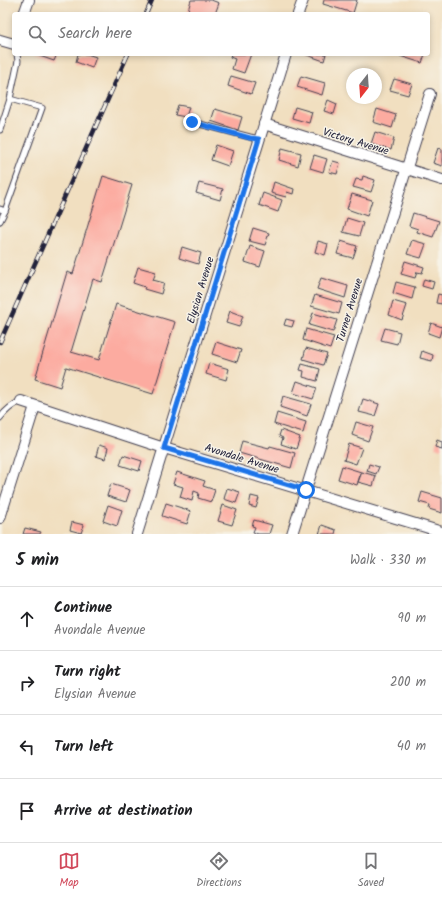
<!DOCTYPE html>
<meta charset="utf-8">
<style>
:root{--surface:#fff;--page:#f6f6f6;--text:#202124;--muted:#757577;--line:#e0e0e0;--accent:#d1495b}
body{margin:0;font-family:Kalam,sans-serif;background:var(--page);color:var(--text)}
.compass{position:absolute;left:346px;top:68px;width:36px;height:36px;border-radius:50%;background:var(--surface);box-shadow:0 2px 6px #0003;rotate:197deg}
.stop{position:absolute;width:12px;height:12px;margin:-9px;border:3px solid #1a73e8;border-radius:50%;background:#fff}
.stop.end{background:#1a73e8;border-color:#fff;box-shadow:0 1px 4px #0008}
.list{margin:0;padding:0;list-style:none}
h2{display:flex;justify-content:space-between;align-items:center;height:52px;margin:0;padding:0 16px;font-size:17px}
h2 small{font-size:13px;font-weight:400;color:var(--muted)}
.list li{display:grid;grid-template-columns:26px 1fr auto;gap:12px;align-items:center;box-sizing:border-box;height:64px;padding:0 16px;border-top:1px solid var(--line)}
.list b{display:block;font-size:15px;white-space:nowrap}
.list p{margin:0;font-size:13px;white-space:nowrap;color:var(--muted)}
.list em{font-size:13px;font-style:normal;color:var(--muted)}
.icon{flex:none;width:22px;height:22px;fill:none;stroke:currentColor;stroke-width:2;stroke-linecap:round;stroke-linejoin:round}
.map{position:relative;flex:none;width:442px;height:534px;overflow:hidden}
.search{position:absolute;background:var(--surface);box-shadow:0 2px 6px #0003;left:12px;right:12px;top:12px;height:44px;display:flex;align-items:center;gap:10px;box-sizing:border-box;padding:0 14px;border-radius:4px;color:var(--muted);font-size:15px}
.sheet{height:308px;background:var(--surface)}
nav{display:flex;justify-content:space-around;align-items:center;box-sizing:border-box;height:56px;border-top:1px solid var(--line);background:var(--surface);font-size:11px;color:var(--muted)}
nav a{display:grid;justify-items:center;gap:2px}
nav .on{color:var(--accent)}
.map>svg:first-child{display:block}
</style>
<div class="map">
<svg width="442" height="534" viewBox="0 0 442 534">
<rect width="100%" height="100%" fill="#f7f3e8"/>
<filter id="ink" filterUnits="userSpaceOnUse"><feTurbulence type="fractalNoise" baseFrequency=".025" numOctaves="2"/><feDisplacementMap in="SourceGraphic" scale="8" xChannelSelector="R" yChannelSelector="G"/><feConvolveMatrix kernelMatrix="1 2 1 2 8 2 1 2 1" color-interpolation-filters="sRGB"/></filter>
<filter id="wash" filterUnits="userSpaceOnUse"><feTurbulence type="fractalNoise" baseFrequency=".012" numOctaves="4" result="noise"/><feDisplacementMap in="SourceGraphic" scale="16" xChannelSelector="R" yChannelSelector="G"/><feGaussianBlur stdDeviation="0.9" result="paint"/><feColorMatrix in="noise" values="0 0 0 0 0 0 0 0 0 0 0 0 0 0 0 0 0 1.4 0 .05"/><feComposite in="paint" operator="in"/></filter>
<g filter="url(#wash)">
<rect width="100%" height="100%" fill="#f1dfc0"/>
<g id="blocks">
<g fill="#fcaba0">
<polygon points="191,0 211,0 219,3 215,14 187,14"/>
<polygon points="324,0 357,0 353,13 323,4"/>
<polygon points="34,54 57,54 54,61"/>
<polygon points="78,54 87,54 96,57 92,68 76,62"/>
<polygon points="231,54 251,54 244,73 232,69 235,59 230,57"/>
<polygon points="304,54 326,54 324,61"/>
<polygon points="400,54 425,54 422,63 400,56"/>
<polygon points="231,76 255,83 251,94 228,86"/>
<polygon points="301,76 325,83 322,95 297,87"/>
<polygon points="394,79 412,84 408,95 390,90"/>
<polygon points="328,100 337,104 334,114 324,111"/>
<polygon points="178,105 189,107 186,117 175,115"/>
<polygon points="295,107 312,112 309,123 292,118"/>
<polygon points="215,109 242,117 238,130 211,121"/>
<polygon points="377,109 396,115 392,128 373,122"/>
<polygon points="375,132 394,138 391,150 371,144"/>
<polygon points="216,145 233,151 228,166 211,160"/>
<polygon points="282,148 301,153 298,166 279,160"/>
<polygon points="438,148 442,149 442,166 433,163"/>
<polygon points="314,155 327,159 323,172 310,168"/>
<polygon points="333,161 340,163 337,174 329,172"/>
<polygon points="103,176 132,185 102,282 93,279 71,352 99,360 116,304 175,322 153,394 66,367 60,387 35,379 67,272 73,274"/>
<polygon points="363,176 375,180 371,192 353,187 356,179 362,180"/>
<polygon points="274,182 294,189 293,194 287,192 286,197 271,193"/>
<polygon points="199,183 223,189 220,200 196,193"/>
<polygon points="263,193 282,200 278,212 259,205"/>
<polygon points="352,194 372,200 367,216 347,209"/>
<polygon points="413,213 439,221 433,237 417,232 418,229 409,226"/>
<polygon points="347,218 363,223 359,236 343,232"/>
<polygon points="253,228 269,233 265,245 249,241"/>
<polygon points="412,240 426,244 421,258 407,254"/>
<polygon points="318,241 328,244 325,255 315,252"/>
<polygon points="341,241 357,246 353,258 337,254"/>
<polygon points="250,246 265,251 260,267 245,262"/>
<polygon points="182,247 201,253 198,264 179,258"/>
<polygon points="405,261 424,267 422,273 417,272 415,278 401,274"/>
<polygon points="138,267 156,272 153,280 164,283 161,294 144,289 145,287 133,283"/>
<polygon points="321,278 348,286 345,298 317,289"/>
<polygon points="424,279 434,282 432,289 422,286"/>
<polygon points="396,282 415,287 412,299 393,293"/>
<polygon points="438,294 442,295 442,304 436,303"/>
<polygon points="315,295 342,303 339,314 311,306"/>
<polygon points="393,301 407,305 402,320 389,315"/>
<polygon points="230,311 243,316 239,327 226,323"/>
<polygon points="313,313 337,320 333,332 309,325"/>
<polygon points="286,319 294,321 292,327 284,325"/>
<polygon points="431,323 442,327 439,337 428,333"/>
<polygon points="385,328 400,332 397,344 381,340"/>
<polygon points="306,329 334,337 330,349 303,340"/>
<polygon points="216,342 241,350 237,362 212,354"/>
<polygon points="306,348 327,354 323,365 303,359"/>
<polygon points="422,351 433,355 432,361 420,358"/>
<polygon points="209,363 229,369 226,380 206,374"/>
<polygon points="302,364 320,369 317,381 303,377 304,371 300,370"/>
<polygon points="297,381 317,388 313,399 293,393"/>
<polygon points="283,396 311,404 307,416 280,407"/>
<polygon points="363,399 379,404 375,416 359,412"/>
<polygon points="277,413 306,422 303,433 274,424"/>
<polygon points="356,422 373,427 368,441 352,435"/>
<polygon points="281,430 300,437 296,449 281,444 283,438 279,436"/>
<polygon points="437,440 442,442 442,449 435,447"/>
<polygon points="242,441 269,448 270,446 295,453 291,468 239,453"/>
<polygon points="349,444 362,448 356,464 344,460"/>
<polygon points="99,445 108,448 105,459 96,456"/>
<polygon points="123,455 142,461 139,471 120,465"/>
<polygon points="369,464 379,467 376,474 367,471"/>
<polygon points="342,466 361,472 357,485 338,479"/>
<polygon points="177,472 205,481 203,486 215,490 211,502 198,498 199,493 194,491 192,501 180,497 183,487 173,484"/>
<polygon points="362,472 376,476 373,486 358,482"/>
<polygon points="111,484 130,490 126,502 107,496"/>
<polygon points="227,488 240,492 236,503 224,499"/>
<polygon points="422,492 442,498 442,513 429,509 430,505 419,502"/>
<polygon points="251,496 259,498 256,508 249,506"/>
<polygon points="166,503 191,511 187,524 162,516"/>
<polygon points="108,505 122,510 117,526 103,521"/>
<polygon points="223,505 237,510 232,525 218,521"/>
<polygon points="254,520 272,525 269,534 258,534 253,532 255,527 252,526"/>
<polygon points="72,522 84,525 81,533 70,530"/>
<polygon points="322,525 336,530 335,534 319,534"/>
<polygon points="25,528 41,532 40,534 23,534"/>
</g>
</g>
</g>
<g filter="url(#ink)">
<use href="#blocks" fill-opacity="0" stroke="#413e4f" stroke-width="1"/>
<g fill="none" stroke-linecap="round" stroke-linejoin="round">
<defs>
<g id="lane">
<polyline points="10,99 18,61 17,54"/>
<polyline points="192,122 250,137 259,139"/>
<polyline points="0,130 10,99 42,108 5,211"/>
<polyline points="0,209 5,211 0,221"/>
<path d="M0 418C6 410 12 405 21 401"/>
</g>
<g id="street">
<polyline points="24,14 29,0"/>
<polyline points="298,14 303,0"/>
<polyline points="0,40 14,44"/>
<polyline points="264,124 442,180"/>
<polyline points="21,401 164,448 442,532"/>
<polyline points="0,518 35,406"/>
<polyline points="137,534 286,54"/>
<polyline points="292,534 430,94"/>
</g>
</defs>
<use href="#lane" stroke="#413e4f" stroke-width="7"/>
<use href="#street" stroke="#413e4f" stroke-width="12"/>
<use href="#lane" stroke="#fff" stroke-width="5"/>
<use href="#street" stroke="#fff" stroke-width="10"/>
<defs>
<g id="rail">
<polyline points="146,14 152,0"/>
<polyline points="0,342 128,54"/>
</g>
</defs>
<use href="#rail" stroke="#22223b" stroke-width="4.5"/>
<use href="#rail" stroke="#f7f3e8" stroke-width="3" stroke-dasharray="9" stroke-linecap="butt"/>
</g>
</g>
<g fill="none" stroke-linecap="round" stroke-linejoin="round" filter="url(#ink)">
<polyline stroke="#1a73e8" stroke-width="5" points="192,122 250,138 259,139 164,448 306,490"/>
</g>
<g text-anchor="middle" stroke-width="3" stroke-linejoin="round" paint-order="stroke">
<g font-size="11" fill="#22223b" stroke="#f7f3e8">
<text transform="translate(356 141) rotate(17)" y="4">Victory Avenue</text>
<text transform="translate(200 290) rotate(-73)" y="4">Elysian Avenue</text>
<text transform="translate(349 310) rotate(-73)" y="4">Turner Avenue</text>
<text transform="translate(242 458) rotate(17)" y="4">Avondale Avenue</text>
</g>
</g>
</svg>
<svg class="compass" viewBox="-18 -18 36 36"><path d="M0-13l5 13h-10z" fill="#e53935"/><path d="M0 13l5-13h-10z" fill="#757577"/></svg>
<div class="stop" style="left:306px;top:490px"></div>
<div class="stop end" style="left:192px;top:122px"></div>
<div class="search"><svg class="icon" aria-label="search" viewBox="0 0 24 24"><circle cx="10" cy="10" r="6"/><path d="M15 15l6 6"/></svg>Search here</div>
</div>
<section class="sheet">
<h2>5 min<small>Walk · 330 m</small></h2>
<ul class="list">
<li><svg class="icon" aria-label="ahead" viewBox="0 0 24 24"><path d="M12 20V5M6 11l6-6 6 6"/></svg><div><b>Continue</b><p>Avondale Avenue</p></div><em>90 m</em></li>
<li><svg class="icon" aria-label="right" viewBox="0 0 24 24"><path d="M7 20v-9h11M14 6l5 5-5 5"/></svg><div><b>Turn right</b><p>Elysian Avenue</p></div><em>200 m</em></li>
<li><svg class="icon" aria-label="left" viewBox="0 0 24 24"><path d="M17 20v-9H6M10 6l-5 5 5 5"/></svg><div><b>Turn left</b></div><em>40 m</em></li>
<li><svg class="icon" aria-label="arrive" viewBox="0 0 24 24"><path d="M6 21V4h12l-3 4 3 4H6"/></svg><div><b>Arrive at destination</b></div></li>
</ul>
</section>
<nav>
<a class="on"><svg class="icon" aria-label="map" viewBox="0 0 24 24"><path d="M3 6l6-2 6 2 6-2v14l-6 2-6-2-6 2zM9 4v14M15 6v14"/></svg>Map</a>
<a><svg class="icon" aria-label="directions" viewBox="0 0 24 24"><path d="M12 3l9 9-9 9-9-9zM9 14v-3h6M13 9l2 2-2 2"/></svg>Directions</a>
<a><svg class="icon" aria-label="saved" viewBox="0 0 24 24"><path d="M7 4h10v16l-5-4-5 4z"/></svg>Saved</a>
</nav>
